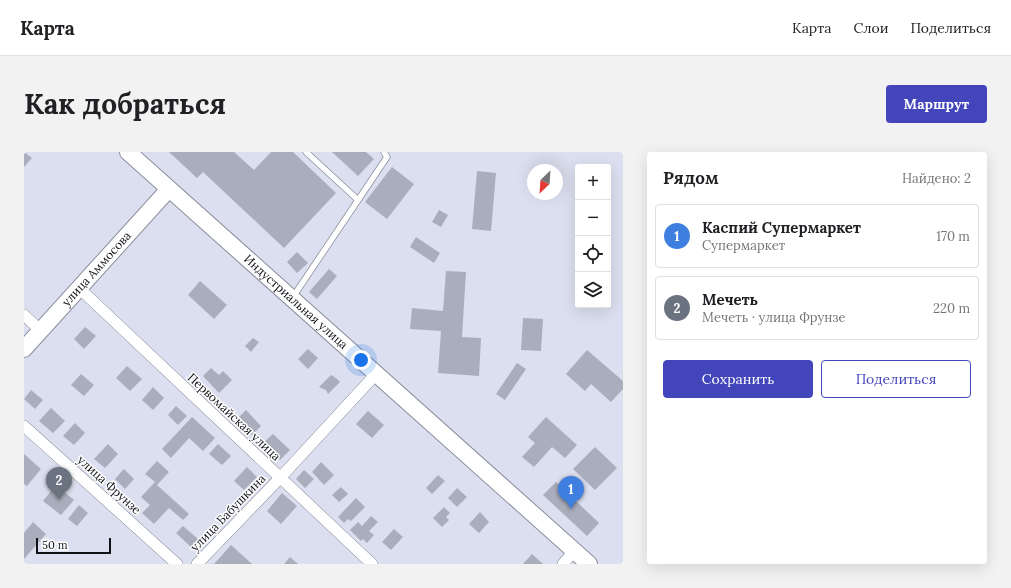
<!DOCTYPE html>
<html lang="ru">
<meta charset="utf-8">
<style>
:root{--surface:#fff;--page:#f2f2f2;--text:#202124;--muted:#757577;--line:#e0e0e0;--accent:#4345bb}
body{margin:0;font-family:Lora,serif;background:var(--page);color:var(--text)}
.controls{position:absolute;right:12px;top:12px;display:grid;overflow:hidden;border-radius:4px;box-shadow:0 4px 16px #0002}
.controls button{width:36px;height:36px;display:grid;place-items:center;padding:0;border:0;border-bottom:1px solid var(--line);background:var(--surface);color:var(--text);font:20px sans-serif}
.compass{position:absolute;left:503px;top:12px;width:36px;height:36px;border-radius:50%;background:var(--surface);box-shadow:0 4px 16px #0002;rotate:205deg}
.scale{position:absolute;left:12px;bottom:10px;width:75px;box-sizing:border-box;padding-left:4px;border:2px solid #111218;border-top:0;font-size:11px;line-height:14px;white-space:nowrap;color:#111218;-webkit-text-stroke:3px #fff;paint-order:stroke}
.you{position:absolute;left:337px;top:208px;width:14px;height:14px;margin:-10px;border:3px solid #fff;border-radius:50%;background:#1a73e8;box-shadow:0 0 0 6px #1a73e833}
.badge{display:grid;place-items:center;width:26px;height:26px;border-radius:50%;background:var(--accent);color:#fff;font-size:13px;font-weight:700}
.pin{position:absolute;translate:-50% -33px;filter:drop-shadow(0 1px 2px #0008)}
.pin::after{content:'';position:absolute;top:21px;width:14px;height:12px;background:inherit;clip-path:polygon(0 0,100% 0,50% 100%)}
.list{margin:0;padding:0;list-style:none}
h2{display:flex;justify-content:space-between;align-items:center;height:52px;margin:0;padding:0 16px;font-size:17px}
h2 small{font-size:13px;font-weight:400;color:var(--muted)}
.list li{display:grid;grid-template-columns:26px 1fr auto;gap:12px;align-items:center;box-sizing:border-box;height:64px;margin:0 8px 8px;padding:0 8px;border:1px solid var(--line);border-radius:4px}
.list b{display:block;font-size:15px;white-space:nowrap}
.list p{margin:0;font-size:13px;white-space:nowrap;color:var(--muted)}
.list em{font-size:13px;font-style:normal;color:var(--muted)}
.actions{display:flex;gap:8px;padding:12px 16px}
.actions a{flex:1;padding:9px 0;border:1px solid var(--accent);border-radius:4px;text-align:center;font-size:14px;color:var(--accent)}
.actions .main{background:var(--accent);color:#fff}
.icon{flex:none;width:22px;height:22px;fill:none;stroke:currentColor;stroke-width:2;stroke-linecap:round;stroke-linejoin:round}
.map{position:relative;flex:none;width:599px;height:412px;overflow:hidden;border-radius:4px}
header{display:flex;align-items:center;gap:24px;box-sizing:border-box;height:56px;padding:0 20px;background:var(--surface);border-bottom:1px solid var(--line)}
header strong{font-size:19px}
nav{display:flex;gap:22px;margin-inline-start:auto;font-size:14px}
.intro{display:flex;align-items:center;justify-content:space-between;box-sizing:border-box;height:96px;padding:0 24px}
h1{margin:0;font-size:28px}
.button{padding:10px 18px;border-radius:4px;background:var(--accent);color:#fff;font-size:14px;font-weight:700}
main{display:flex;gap:24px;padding:0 24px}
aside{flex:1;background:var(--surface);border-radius:4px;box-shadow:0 4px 16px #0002}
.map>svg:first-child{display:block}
</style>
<header>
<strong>Карта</strong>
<nav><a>Карта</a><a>Слои</a><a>Поделиться</a></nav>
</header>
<div class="intro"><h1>Как добраться</h1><a class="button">Маршрут</a></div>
<main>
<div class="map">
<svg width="599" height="412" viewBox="0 0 599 412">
<rect width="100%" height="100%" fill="#dcdfef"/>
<g fill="#aaadbc">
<polygon points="0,0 8,6 0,15"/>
<polygon points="145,0 210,0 230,18 247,0 269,0 312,41 260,96 179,20 173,26"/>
<polygon points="308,0 342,0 350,7 334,24"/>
<polygon points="368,15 390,32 363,67 341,50"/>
<polygon points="453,19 472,21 467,79 448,77"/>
<polygon points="415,58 424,63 417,75 408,70"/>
<polygon points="392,85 416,101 410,111 386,95"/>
<polygon points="273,100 284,111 273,121 263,110"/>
<polygon points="305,117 313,124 293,147 285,140"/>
<polygon points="422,119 442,120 438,185 457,186 455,224 414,221 417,179 386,177 388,156 419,159"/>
<polygon points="176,129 203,153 190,167 164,143"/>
<polygon points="499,166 519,167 517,199 497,198"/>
<polygon points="61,175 72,184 60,197 50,187"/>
<polygon points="229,186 235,190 227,200 221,194"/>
<polygon points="284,197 294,206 284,217 274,207"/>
<polygon points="563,198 599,229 599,237 587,250 567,232 561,239 542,222"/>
<polygon points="493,211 502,217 481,248 472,242"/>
<polygon points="103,214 118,227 106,239 92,226"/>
<polygon points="187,216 195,223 199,219 208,228 195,241 179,224"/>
<polygon points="57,222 70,233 60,244 47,233"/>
<polygon points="307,223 312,226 316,230 304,242 302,238 295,235"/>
<polygon points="129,235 140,246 129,258 118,248"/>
<polygon points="7,238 19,248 11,257 0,247"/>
<polygon points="152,254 163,264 154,273 144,263"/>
<polygon points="27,256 41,269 29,281 15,269"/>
<polygon points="222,258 237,274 228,283 212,268"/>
<polygon points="344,259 360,273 348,286 332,272"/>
<polygon points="168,265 191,286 179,299 165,286 147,306 138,297"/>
<polygon points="522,265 553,293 541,306 528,295 510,315 498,305 511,291 504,285"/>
<polygon points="51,271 61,281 50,293 39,284"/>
<polygon points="249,282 266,298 256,308 239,291"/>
<polygon points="84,292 94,302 81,316 70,307"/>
<polygon points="194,292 207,304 198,313 185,302"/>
<polygon points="571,295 593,316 571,338 549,317"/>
<polygon points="0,302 17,317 3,334 0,332"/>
<polygon points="133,309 145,320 133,333 165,362 159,368 145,356 130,372 118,361 126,353 117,345 131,330 121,322"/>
<polygon points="297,310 310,323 300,333 288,320"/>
<polygon points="223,315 233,325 220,338 210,329"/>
<polygon points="100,317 110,327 101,337 91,327"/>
<polygon points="280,318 290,327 281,336 272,327"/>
<polygon points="414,323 421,329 408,342 402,336"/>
<polygon points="532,330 575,371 563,384 519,343"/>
<polygon points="32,333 50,348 37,363 19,349"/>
<polygon points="317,335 324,342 315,350 308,343"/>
<polygon points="433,336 443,345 433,355 424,346"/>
<polygon points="258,341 273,354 257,372 243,359"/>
<polygon points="332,346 341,355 327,369 324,367 320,371 314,365"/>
<polygon points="55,353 64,361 53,374 44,367"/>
<polygon points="420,355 426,361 422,365 425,368 418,375 409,366"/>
<polygon points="456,360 465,370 455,381 445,372"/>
<polygon points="347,364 354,370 345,379 350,383 343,391 339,387 337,389 326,378 334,370 338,374"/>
<polygon points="9,370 22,382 0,407 0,381"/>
<polygon points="159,374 174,387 167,395 152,381"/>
<polygon points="370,377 379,385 367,398 358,390"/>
<polygon points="207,393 228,412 190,412"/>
<polygon points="508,402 519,412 499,412"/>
<polygon points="266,405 274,412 260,412"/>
</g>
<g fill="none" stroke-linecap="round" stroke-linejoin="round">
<defs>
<g id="lane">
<polyline points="282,0 334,48"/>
<polyline points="269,145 363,5 360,0"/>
</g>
<g id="street">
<polyline points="55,136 348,412"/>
<polyline points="0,163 17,179"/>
<polyline points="0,274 153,412"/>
<polyline points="173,412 256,326 352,222"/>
<polyline points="539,412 550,399"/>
</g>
<g id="secondary">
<path id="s1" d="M104 0 565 412"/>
<path id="s2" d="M0 197 145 37"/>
</g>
</defs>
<use href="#lane" stroke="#8b8e9c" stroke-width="7"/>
<use href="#street" stroke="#8b8e9c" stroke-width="12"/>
<use href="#secondary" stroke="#8b8e9c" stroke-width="18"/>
<use href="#lane" stroke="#fff" stroke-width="5.5"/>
<use href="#street" stroke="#fff" stroke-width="11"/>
<use href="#secondary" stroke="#fff" stroke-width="16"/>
</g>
<g text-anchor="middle" stroke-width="3" stroke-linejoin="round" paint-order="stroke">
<g font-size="12" fill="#111218" stroke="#fff">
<text dy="4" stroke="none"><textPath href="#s2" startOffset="108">улица Аммосова</textPath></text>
<text dy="4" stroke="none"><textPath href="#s1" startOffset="225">Индустриальная улица</textPath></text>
<text transform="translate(210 265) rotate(43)" y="4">Первомайская улица</text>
<text transform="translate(85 333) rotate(42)" y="4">улица Фрунзе</text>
<text transform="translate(204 361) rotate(-46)" y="4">улица Бабушкина</text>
</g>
</g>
</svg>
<div class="controls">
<button>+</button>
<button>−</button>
<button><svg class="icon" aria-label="locate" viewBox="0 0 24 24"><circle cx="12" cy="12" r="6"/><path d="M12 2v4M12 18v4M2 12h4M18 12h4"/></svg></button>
<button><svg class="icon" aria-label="layers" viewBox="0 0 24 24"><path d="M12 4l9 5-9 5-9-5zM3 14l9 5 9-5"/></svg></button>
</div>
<svg class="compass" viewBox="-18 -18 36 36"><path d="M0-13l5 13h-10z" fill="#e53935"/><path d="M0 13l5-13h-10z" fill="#757577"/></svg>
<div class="scale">50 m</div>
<div class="you"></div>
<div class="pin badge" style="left:547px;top:357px;background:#3f7fe0">1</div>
<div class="pin badge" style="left:35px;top:348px;background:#6b7280">2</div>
</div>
<aside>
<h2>Рядом<small>Найдено: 2</small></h2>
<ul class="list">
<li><span class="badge" style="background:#3f7fe0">1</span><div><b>Каспий Супермаркет</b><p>Супермаркет</p></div><em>170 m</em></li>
<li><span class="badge" style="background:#6b7280">2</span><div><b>Мечеть</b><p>Мечеть · улица Фрунзе</p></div><em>220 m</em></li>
</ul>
<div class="actions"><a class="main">Сохранить</a><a>Поделиться</a></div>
</aside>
</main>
